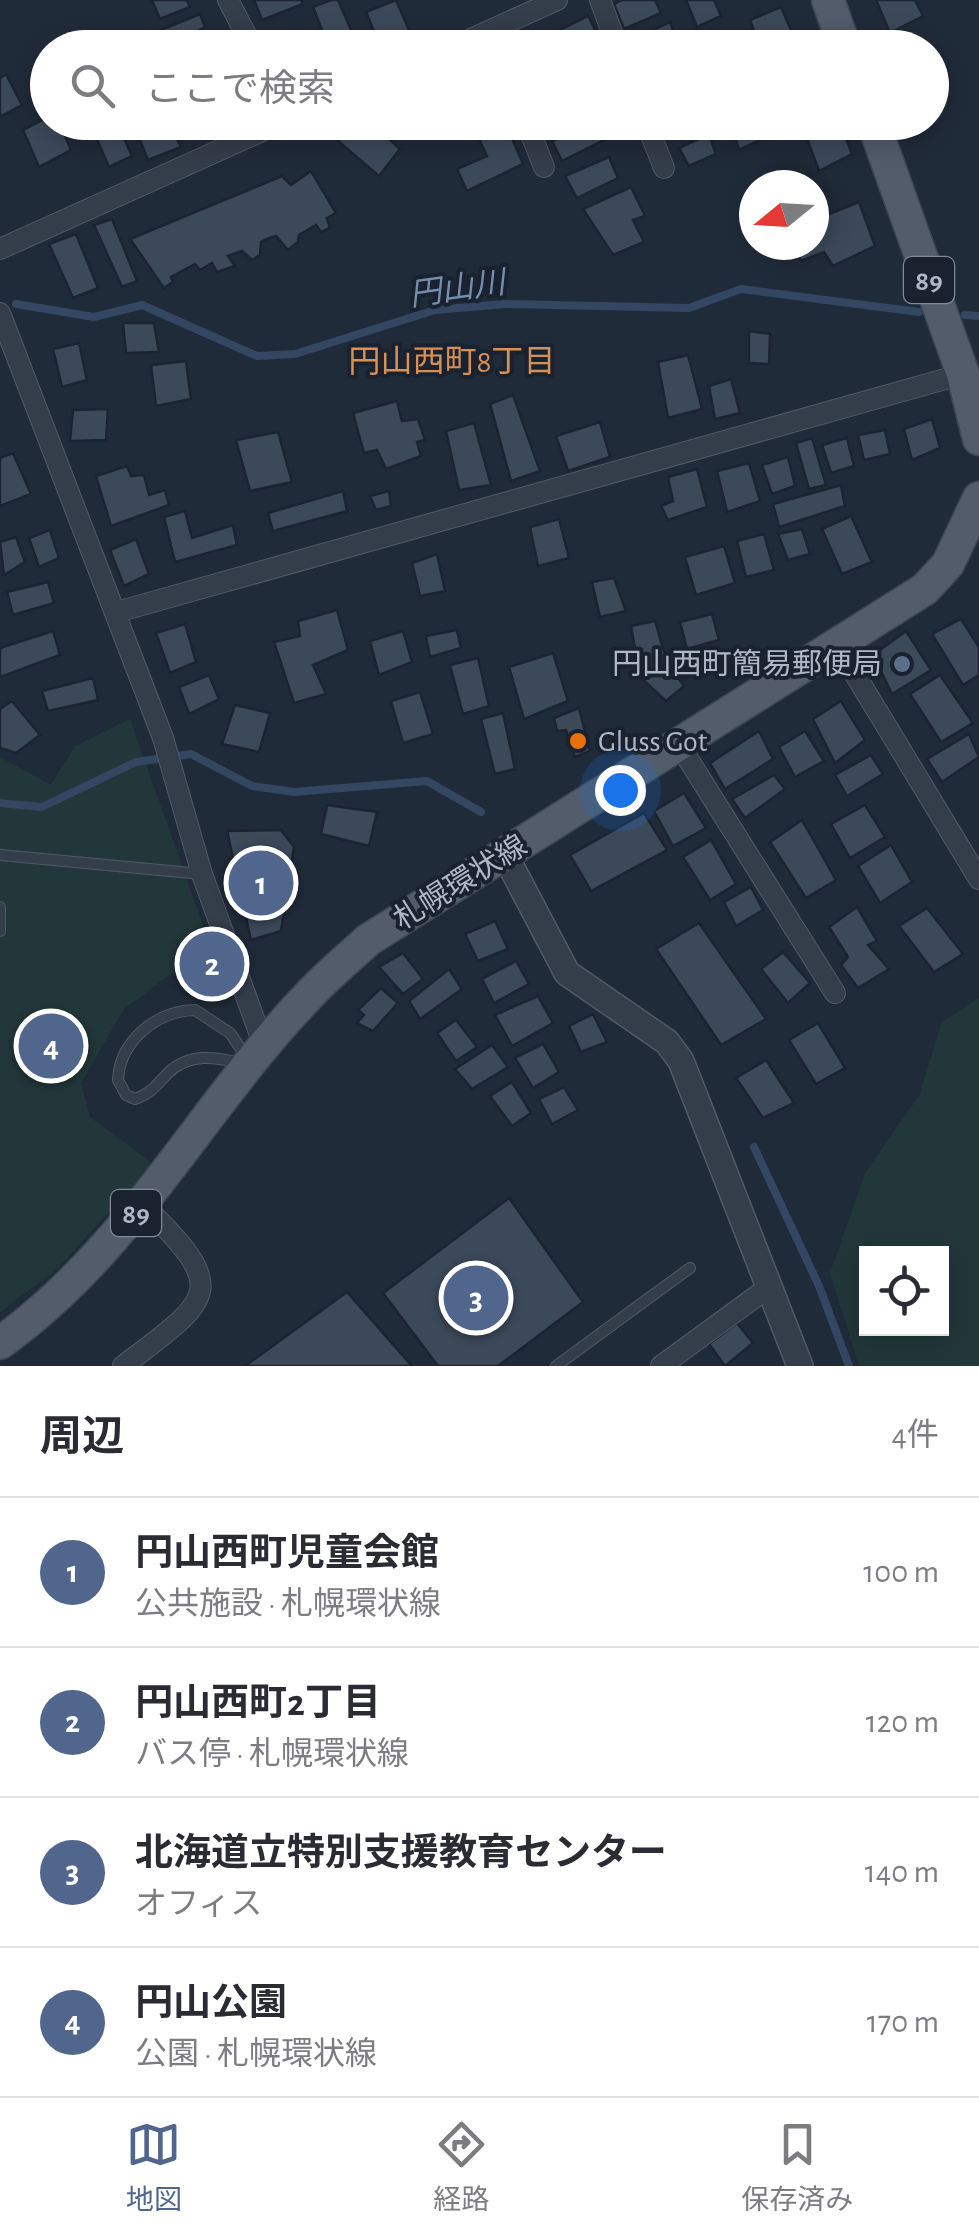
<!DOCTYPE html>
<html lang="ja">
<meta charset="utf-8">
<style>
:root{--surface:#fff;--page:#f2f2f3;--text:#2b2b33;--muted:#7c7c81;--line:#e1e1e2;--accent:#50668d}
body{margin:0;font-family:"Alegreya Sans","Noto Sans JP",sans-serif;background:var(--page);color:var(--text)}
.controls{position:absolute;right:30px;bottom:30px;display:grid;overflow:hidden;border-radius:0px;box-shadow:0 5px 25px #0003}
.controls button{width:90px;height:90px;display:grid;place-items:center;padding:0;border:0;border-bottom:2px solid var(--line);background:var(--surface);color:var(--text);font:50px sans-serif}
.compass{position:absolute;left:739px;top:170px;width:90px;height:90px;border-radius:50%;background:var(--surface);box-shadow:0 5px 25px #0003;rotate:252deg}
.you{position:absolute;left:620px;top:790px;width:35px;height:35px;margin:-25px;border:8px solid #fff;border-radius:50%;background:#1a73e8;box-shadow:0 0 0 15px #1a73e833}
.badge{display:grid;place-items:center;width:65px;height:65px;border-radius:50%;background:var(--accent);color:#fff;font-size:32px;font-weight:700}
.pin{position:absolute;translate:-50% -50%;border:5px solid #fff;box-shadow:0 2px 10px #0006}
.list{margin:0;padding:0;list-style:none}
h2{display:flex;justify-content:space-between;align-items:center;height:130px;margin:0;padding:0 40px;font-size:42px}
h2 small{font-size:32px;font-weight:400;color:var(--muted)}
.list li{display:grid;grid-template-columns:65px 1fr auto;gap:30px;align-items:center;box-sizing:border-box;height:150px;padding:0 40px;border-top:2px solid var(--line)}
.list b{display:block;font-size:38px;white-space:nowrap}
.list p{margin:0;font-size:32px;white-space:nowrap;color:var(--muted)}
.list em{font-size:32px;font-style:normal;color:var(--muted)}
.icon{flex:none;width:55px;height:55px;fill:none;stroke:currentColor;stroke-width:2;stroke-linecap:round;stroke-linejoin:round}
.map{position:relative;flex:none;width:979px;height:1366px;overflow:hidden}
.search{position:absolute;background:var(--surface);box-shadow:0 5px 25px #0003;left:30px;right:30px;top:30px;height:110px;display:flex;align-items:center;gap:25px;box-sizing:border-box;padding:0 35px;border-radius:55px;color:var(--muted);font-size:38px}
.sheet{height:730px;background:var(--surface)}
nav{display:flex;justify-content:space-around;align-items:center;box-sizing:border-box;height:140px;border-top:2px solid var(--line);background:var(--surface);font-size:28px;color:var(--muted)}
nav a{display:grid;justify-items:center;gap:5px}
nav .on{color:var(--accent)}
.map>svg:first-child{display:block}
</style>
<div class="map">
<svg width="979" height="1366" viewBox="0 0 979 1366">
<rect width="100%" height="100%" fill="#202b39"/>
<g fill="#22373a" fill-rule="evenodd">
<polygon points="130,719 210,945 124,1009 81,1083 90,1117 153,1164 55,1271 0,1312 0,757 51,785 75,746"/>
<path d="M979 998V1366H859L830 1273 866 1171 919 1096 942 1022ZM866 1254H942V1328H866Z"/>
</g>
<g fill="none" stroke-linecap="round" stroke-linejoin="round">
<g stroke="#334662" stroke-width="8">
<polyline points="16,304 94,317 142,305 257,356 295,354 435,310 505,304 689,308 741,289 919,312"/>
<polyline points="965,315 979,316"/>
<polyline points="0,803 42,807 136,762 191,754 252,786 294,792 427,781 481,812"/>
<polyline points="754,1147 819,1286 849,1366"/>
</g>
</g>
<g fill="#3c4959" stroke="#1b2430" stroke-width="2.5">
<polygon points="152,0 187,0 190,7 160,19"/>
<polygon points="254,0 301,0 303,4 262,20"/>
<polygon points="331,0 338,0 352,32 327,43 313,7"/>
<polygon points="396,0 413,39 381,48 366,12"/>
<polygon points="622,0 655,0 661,13 624,29 614,4"/>
<polygon points="686,0 714,0 721,16 697,27"/>
<polygon points="876,0 915,0 923,16 890,33"/>
<polygon points="781,7 794,37 772,48 760,48 750,20"/>
<polygon points="200,14 205,27 190,35 194,45 165,48 158,31"/>
<polygon points="588,16 601,41 588,48 566,48 558,31"/>
<polygon points="670,22 680,48 638,48 635,39"/>
<polygon points="721,33 728,48 700,48 698,42"/>
<polygon points="6,74 22,105 0,117 0,78"/>
<polygon points="48,117 48,122 59,122 71,150 39,167 23,130"/>
<polygon points="169,122 181,147 148,160 133,123"/>
<polygon points="357,122 371,122 400,149 379,176 338,141"/>
<polygon points="471,122 505,122 523,164 467,191 457,169 487,156"/>
<polygon points="592,122 604,140 562,161 552,141"/>
<polygon points="661,122 699,122 699,123 666,136"/>
<polygon points="731,122 760,122 766,137 739,150"/>
<polygon points="826,122 840,122 852,154 819,171 805,133"/>
<polygon points="119,127 132,156 109,167 95,135"/>
<polygon points="709,134 716,154 689,166 679,148"/>
<polygon points="609,157 618,178 577,198 565,176"/>
<polygon points="311,171 336,213 327,218 330,228 321,232 316,225 299,235 298,242 288,250 276,236 269,238 261,242 260,255 252,260 242,251 228,256 235,266 217,272 212,263 200,270 195,264 171,277 173,282 164,288 130,239 282,176 291,185"/>
<polygon points="631,187 645,216 633,220 644,242 613,255 583,209"/>
<polygon points="859,202 875,246 833,266 824,252 801,261 795,245 814,245 814,220"/>
<polygon points="112,219 137,281 122,287 94,225"/>
<polygon points="76,234 98,288 73,298 49,244"/>
<polygon points="123,323 154,323 159,352 126,353"/>
<polygon points="749,331 770,334 769,364 749,363"/>
<polygon points="79,343 87,380 62,387 53,349"/>
<polygon points="688,355 702,409 668,418 658,362"/>
<polygon points="186,361 191,399 156,406 151,365"/>
<polygon points="731,379 740,413 715,419 709,386"/>
<polygon points="513,395 540,471 511,481 490,404"/>
<polygon points="397,401 402,421 418,419 425,440 417,442 421,456 386,469 377,450 364,453 353,413"/>
<polygon points="108,409 106,440 70,441 73,410"/>
<polygon points="932,419 940,448 912,460 904,429"/>
<polygon points="600,422 610,457 568,471 556,436"/>
<polygon points="474,423 491,485 459,490 446,431"/>
<polygon points="885,430 890,454 864,460 858,435"/>
<polygon points="278,432 292,482 250,491 236,440"/>
<polygon points="812,438 826,485 809,489 796,443"/>
<polygon points="847,438 854,466 831,473 822,445"/>
<polygon points="13,453 31,494 0,506 0,458"/>
<polygon points="788,457 795,486 772,494 762,465"/>
<polygon points="749,463 760,501 727,512 717,471"/>
<polygon points="127,466 131,476 144,475 149,495 165,490 169,505 111,526 96,476"/>
<polygon points="697,469 707,507 668,520 661,506 673,501 668,477"/>
<polygon points="841,485 845,506 779,527 773,504"/>
<polygon points="343,491 347,511 273,531 268,513"/>
<polygon points="389,491 391,506 376,510 370,496"/>
<polygon points="185,511 192,538 233,525 237,545 175,562 164,517"/>
<polygon points="851,516 872,562 842,574 822,529"/>
<polygon points="559,519 569,558 538,566 530,527"/>
<polygon points="802,529 810,554 788,560 778,534"/>
<polygon points="50,530 59,558 39,567 29,538"/>
<polygon points="764,534 774,570 746,577 737,541"/>
<polygon points="16,537 25,562 4,575 0,542"/>
<polygon points="136,539 149,574 124,586 110,550"/>
<polygon points="724,546 735,583 696,595 685,557"/>
<polygon points="437,554 445,591 420,596 412,563"/>
<polygon points="614,578 626,611 600,617 592,582"/>
<polygon points="48,582 54,603 13,615 7,592"/>
<polygon points="337,610 348,650 313,665 326,694 294,703 274,642 300,636 298,621"/>
<polygon points="712,614 719,640 687,649 680,622"/>
<polygon points="961,619 979,647 979,675 963,685 932,634"/>
<polygon points="655,621 667,662 684,686 666,701 640,677 631,626"/>
<polygon points="185,624 196,662 170,673 156,633"/>
<polygon points="457,630 461,648 430,657 426,636"/>
<polygon points="53,631 60,655 0,677 0,648"/>
<polygon points="403,631 412,662 379,675 370,641"/>
<polygon points="906,631 931,670 892,694 873,655"/>
<polygon points="553,653 568,701 524,719 509,667"/>
<polygon points="478,658 489,706 463,714 450,665"/>
<polygon points="209,675 219,699 189,714 179,687"/>
<polygon points="940,675 973,723 941,742 910,694"/>
<polygon points="93,678 98,700 48,711 42,691"/>
<polygon points="420,692 433,734 403,743 391,701"/>
<polygon points="12,701 40,735 16,753 0,748 0,709"/>
<polygon points="841,701 865,740 835,763 813,719"/>
<polygon points="235,705 270,713 259,752 222,744"/>
<polygon points="579,708 590,751 575,757 566,730 557,731 554,718"/>
<polygon points="503,713 515,769 495,774 481,719"/>
<polygon points="759,731 773,759 725,789 710,763"/>
<polygon points="805,731 824,761 795,777 779,747"/>
<polygon points="969,734 979,757 942,782 927,759"/>
<polygon points="871,755 883,774 847,796 835,775"/>
<polygon points="774,775 785,789 745,818 732,799"/>
<polygon points="684,793 706,828 673,846 654,811"/>
<polygon points="327,805 377,812 369,846 321,834"/>
<polygon points="865,805 885,837 850,858 831,824"/>
<polygon points="644,813 667,850 591,891 570,855"/>
<polygon points="802,820 836,880 806,898 770,842"/>
<polygon points="281,830 294,847 281,931 251,940 227,831"/>
<polygon points="711,840 736,884 710,900 683,857"/>
<polygon points="891,845 912,882 880,903 858,866"/>
<polygon points="751,887 763,910 736,926 724,902"/>
<polygon points="857,907 877,941 868,945 889,969 858,988 841,965 848,957 829,927"/>
<polygon points="927,908 963,954 934,972 899,926"/>
<polygon points="495,921 508,949 478,961 465,934"/>
<polygon points="699,923 766,1019 721,1045 656,949"/>
<polygon points="783,952 810,983 788,1003 761,969"/>
<polygon points="403,953 423,979 403,994 379,967"/>
<polygon points="516,961 529,984 494,1003 482,979"/>
<polygon points="449,969 462,989 420,1019 409,1001"/>
<polygon points="381,988 398,1003 373,1031 357,1023 364,1015 358,1010"/>
<polygon points="538,996 553,1023 512,1046 495,1015"/>
<polygon points="593,1014 607,1042 581,1052 569,1026"/>
<polygon points="456,1020 477,1047 456,1061 437,1033"/>
<polygon points="818,1023 845,1068 816,1084 789,1040"/>
<polygon points="543,1044 559,1072 533,1088 515,1058"/>
<polygon points="492,1045 508,1067 472,1089 455,1069"/>
<polygon points="766,1060 794,1103 763,1118 736,1078"/>
<polygon points="512,1082 531,1113 512,1126 490,1096"/>
<polygon points="564,1087 578,1110 552,1124 539,1099"/>
<polygon points="509,1198 583,1302 498,1366 438,1366 383,1293"/>
<polygon points="347,1292 412,1366 245,1366"/>
<polygon points="737,1323 753,1343 725,1366 709,1344"/>
</g>
<g fill="none" stroke-linecap="round" stroke-linejoin="round">
<defs>
<g id="service">
<polyline points="0,855 202,874"/>
<polyline points="0,907 0,931"/>
<path d="M195 1010 230 1033 252 1065C222 1059 192 1049 167 1074 157 1085 150 1094 135 1099L126 1095 118 1080C120 1040 157 1011 195 1010Z"/>
<polyline points="556,1366 690,1268"/>
</g>
<g id="minor">
<polyline points="228,0 253,48"/>
<polyline points="600,0 618,48"/>
<polyline points="451,48 557,0"/>
<polyline points="526,122 544,167"/>
<polyline points="646,122 664,168"/>
<polyline points="0,249 282,122"/>
<polyline points="0,313 163,738 202,874 265,1049"/>
<polyline points="117,612 963,374"/>
<polyline points="836,643 979,879"/>
<polyline points="678,743 835,993"/>
<path d="M123 1366C212 1298 232 1291 143 1205"/>
<polyline points="661,1366 769,1287"/>
</g>
<polyline id="tertiary" points="505,855 567,973 667,1042 681,1061 800,1366"/>
<g id="primary">
<polyline points="828,0 845,48"/>
<polyline points="873,122 963,374 979,439"/>
<path d="M0 1343C135 1246 200 1107 312 992 330 973 350 957 368 940L925 589 948 564 979 498"/>
</g>
</defs>
<use href="#service" stroke="#515a67" stroke-width="12"/>
<use href="#minor" stroke="#515a67" stroke-width="22"/>
<use href="#tertiary" stroke="#515a67" stroke-width="28"/>
<use href="#primary" stroke="#3d4653" stroke-width="35"/>
<use href="#service" stroke="#343d4a" stroke-width="10"/>
<use href="#minor" stroke="#343d4a" stroke-width="20"/>
<use href="#tertiary" stroke="#343d4a" stroke-width="25"/>
<use href="#primary" stroke="#525c6a" stroke-width="32"/>
</g>
<circle fill="#5c6f8a" stroke="#19222e" stroke-width="4" cx="902" cy="664" r="10"/>
<circle fill="#e8710a" stroke="#19222e" stroke-width="4" cx="578" cy="741" r="10"/>
<g text-anchor="middle" stroke-width="8" stroke-linejoin="round" paint-order="stroke">
<g fill="#19222e" stroke="#818a98" stroke-width="2.5">
<rect x="904" y="257" width="50" height="46" rx="8"/>
<rect x="111" y="1190" width="50" height="46" rx="8"/>
</g>
<g font-size="28" font-weight="bold" fill="#aeb7c6">
<text x="929" y="290">89</text>
<text x="136" y="1223">89</text>
</g>
<g font-size="30" fill="#aeb7c6" stroke="#19222e" text-anchor="end">
<text x="882" y="674">円山西町簡易郵便局</text>
<text x="598" y="751" text-anchor="start">Gluss Got</text>
</g>
<g font-size="30" fill="#aeb7c6" stroke="#19222e">
<text transform="translate(460 882) rotate(-32)" y="10">札幌環状線</text>
</g>
<g font-size="32" font-style="italic" fill="#758eb0" stroke="#19222e">
<text transform="translate(457 288) rotate(-8)" y="11">円山川</text>
</g>
<g font-size="32" fill="#d79058" stroke="#19222e">
<text x="452" y="372">円山西町8丁目</text>
</g>
</g>
</svg>
<div class="controls">
<button><svg class="icon" aria-label="locate" viewBox="0 0 24 24"><circle cx="12" cy="12" r="6"/><path d="M12 2v4M12 18v4M2 12h4M18 12h4"/></svg></button>
</div>
<svg class="compass" viewBox="-18 -18 36 36"><path d="M0-13l5 13h-10z" fill="#e53935"/><path d="M0 13l5-13h-10z" fill="#7c7c81"/></svg>
<div class="you"></div>
<div class="pin badge" style="left:261px;top:883px">1</div>
<div class="pin badge" style="left:212px;top:964px">2</div>
<div class="pin badge" style="left:476px;top:1298px">3</div>
<div class="pin badge" style="left:51px;top:1046px">4</div>
<div class="search"><svg class="icon" aria-label="search" viewBox="0 0 24 24"><circle cx="10" cy="10" r="6"/><path d="M15 15l6 6"/></svg>ここで検索</div>
</div>
<section class="sheet">
<h2>周辺<small>4件</small></h2>
<ul class="list">
<li><span class="badge">1</span><div><b>円山西町児童会館</b><p>公共施設 · 札幌環状線</p></div><em>100 m</em></li>
<li><span class="badge">2</span><div><b>円山西町2丁目</b><p>バス停 · 札幌環状線</p></div><em>120 m</em></li>
<li><span class="badge">3</span><div><b>北海道立特別支援教育センター</b><p>オフィス</p></div><em>140 m</em></li>
<li><span class="badge">4</span><div><b>円山公園</b><p>公園 · 札幌環状線</p></div><em>170 m</em></li>
</ul>
</section>
<nav>
<a class="on"><svg class="icon" aria-label="map" viewBox="0 0 24 24"><path d="M3 6l6-2 6 2 6-2v14l-6 2-6-2-6 2zM9 4v14M15 6v14"/></svg>地図</a>
<a><svg class="icon" aria-label="directions" viewBox="0 0 24 24"><path d="M12 3l9 9-9 9-9-9zM9 14v-3h6M13 9l2 2-2 2"/></svg>経路</a>
<a><svg class="icon" aria-label="saved" viewBox="0 0 24 24"><path d="M7 4h10v16l-5-4-5 4z"/></svg>保存済み</a>
</nav>
